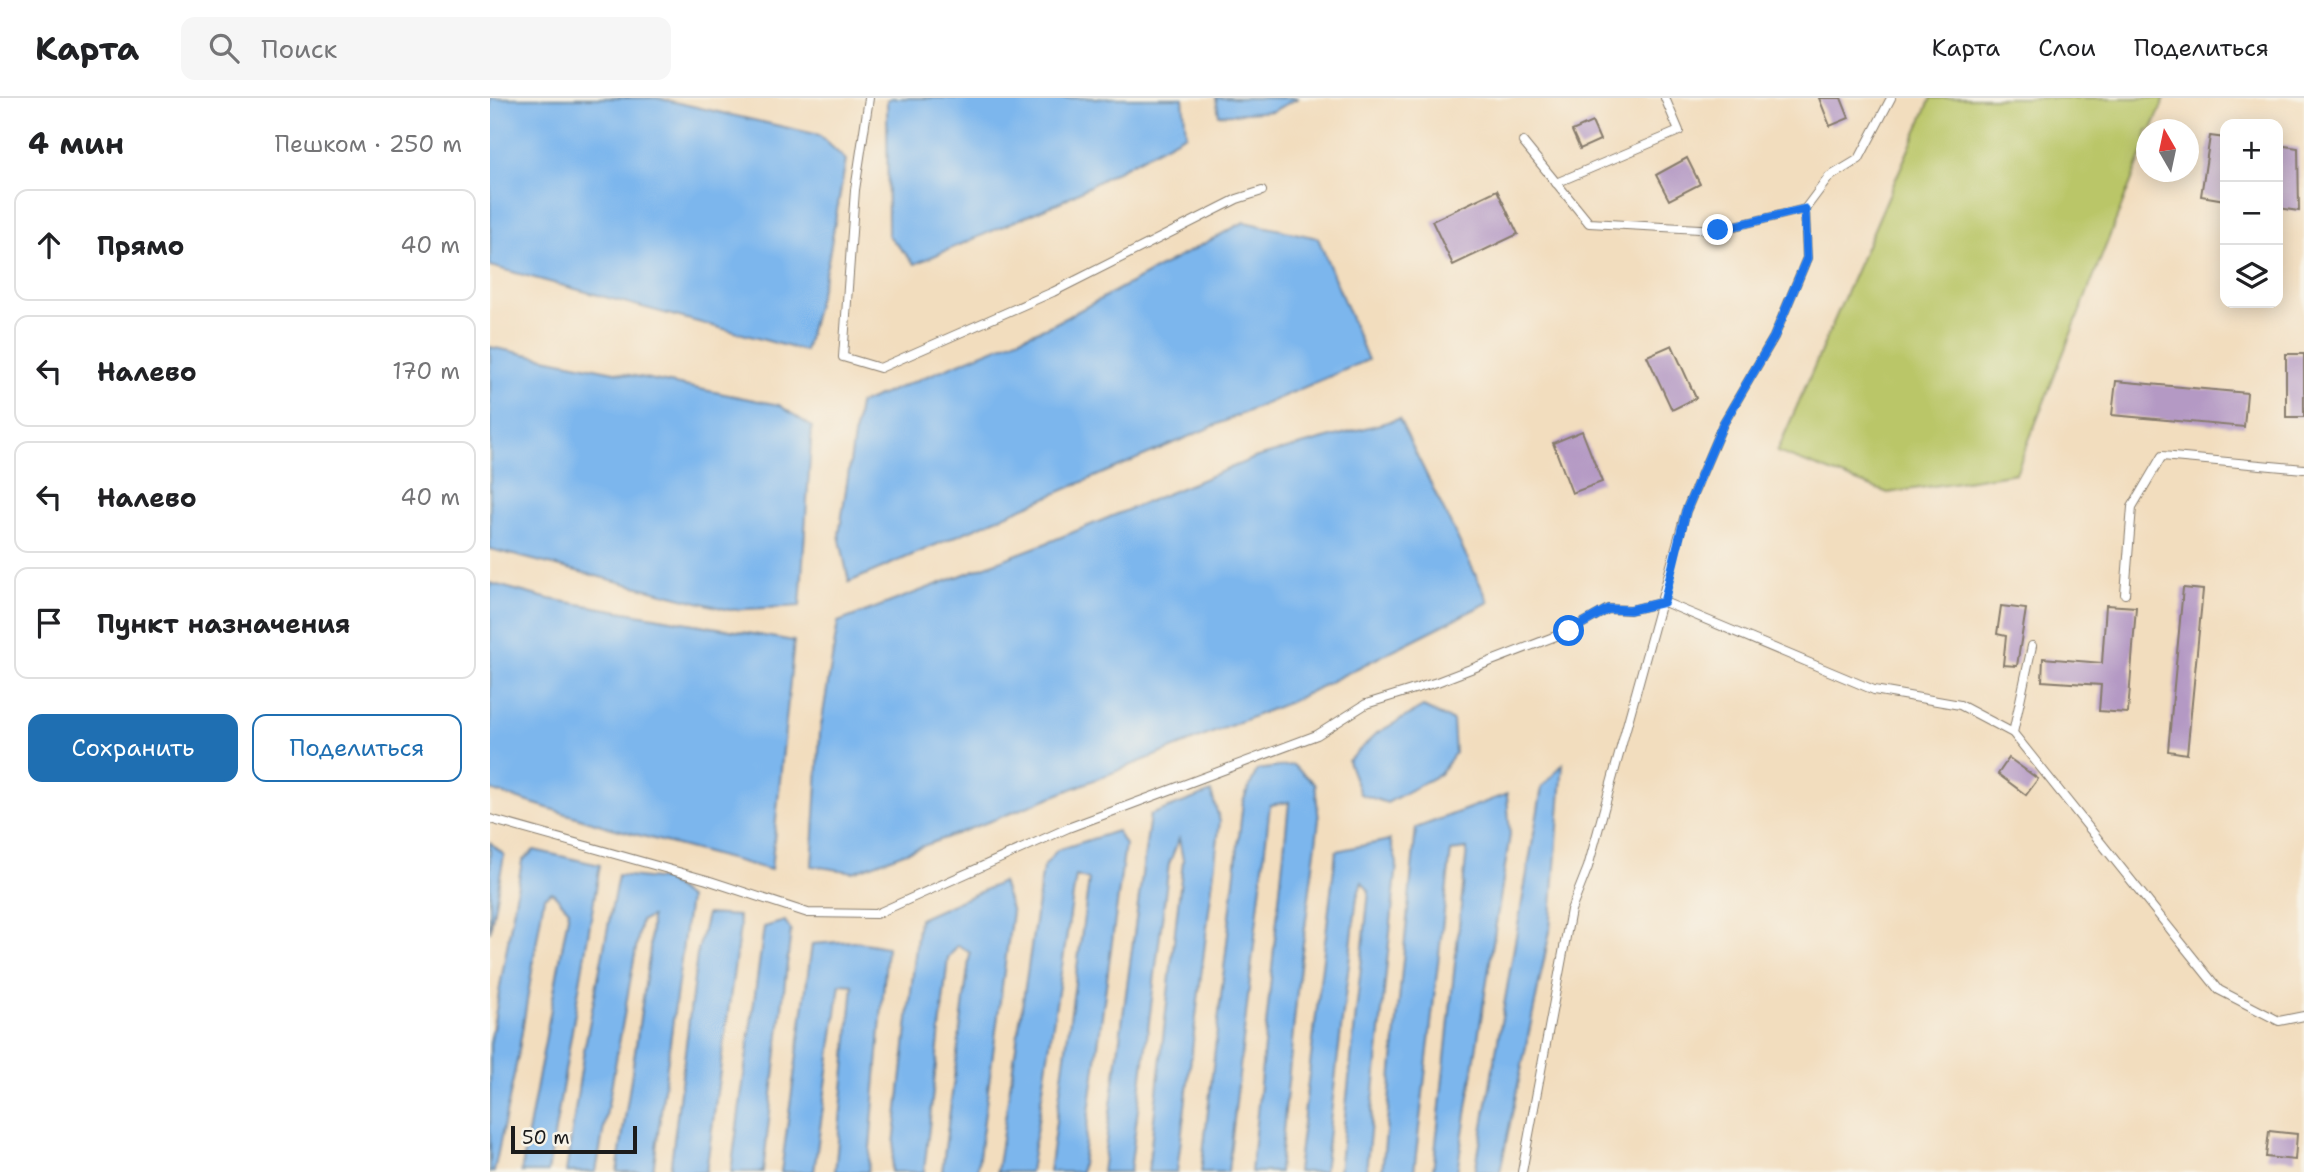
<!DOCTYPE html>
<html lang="ru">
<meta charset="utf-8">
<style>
:root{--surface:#fff;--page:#f6f6f6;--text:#202124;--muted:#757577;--line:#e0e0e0;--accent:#1f6fb2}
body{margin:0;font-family:"Shantell Sans",sans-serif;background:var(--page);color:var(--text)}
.controls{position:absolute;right:21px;top:21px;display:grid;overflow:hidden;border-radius:14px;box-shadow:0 4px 18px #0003}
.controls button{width:63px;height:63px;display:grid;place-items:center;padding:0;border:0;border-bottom:2px solid var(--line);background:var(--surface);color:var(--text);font:35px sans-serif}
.compass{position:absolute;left:1646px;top:21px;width:63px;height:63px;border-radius:50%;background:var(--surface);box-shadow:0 4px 18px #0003;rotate:351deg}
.scale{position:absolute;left:21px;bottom:18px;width:126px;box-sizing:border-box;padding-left:7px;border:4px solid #1c1c1c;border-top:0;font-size:19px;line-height:24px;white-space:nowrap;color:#1c1c1c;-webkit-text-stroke:5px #f7f3e8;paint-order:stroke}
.stop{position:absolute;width:21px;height:21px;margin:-16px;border:5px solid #1a73e8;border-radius:50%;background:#fff}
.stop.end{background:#1a73e8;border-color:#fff;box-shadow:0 2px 7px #0008}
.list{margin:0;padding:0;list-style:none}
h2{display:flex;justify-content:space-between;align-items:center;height:91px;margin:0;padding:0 28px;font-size:30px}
h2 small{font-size:23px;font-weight:400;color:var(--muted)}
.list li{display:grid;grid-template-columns:46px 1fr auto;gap:21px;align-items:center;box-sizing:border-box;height:112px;margin:0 14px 14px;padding:0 14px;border:2px solid var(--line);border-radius:14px}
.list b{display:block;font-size:26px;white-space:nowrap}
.list em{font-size:23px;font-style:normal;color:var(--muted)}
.actions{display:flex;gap:14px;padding:21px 28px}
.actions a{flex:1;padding:16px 0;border:2px solid var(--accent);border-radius:14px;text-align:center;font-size:24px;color:var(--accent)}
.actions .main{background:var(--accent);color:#fff}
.icon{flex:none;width:38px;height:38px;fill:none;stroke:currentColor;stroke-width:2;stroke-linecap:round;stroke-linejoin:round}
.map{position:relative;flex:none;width:1814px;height:1074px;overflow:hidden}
header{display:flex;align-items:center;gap:42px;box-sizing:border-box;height:98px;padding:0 35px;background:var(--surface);border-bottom:2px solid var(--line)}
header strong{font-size:33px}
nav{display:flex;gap:38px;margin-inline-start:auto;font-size:24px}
.search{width:490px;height:63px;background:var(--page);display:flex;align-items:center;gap:18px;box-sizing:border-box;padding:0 24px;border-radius:14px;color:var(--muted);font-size:26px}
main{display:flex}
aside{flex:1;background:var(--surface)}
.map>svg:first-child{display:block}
</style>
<header>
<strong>Карта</strong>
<div class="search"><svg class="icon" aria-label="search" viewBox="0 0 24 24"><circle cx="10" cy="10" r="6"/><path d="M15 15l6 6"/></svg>Поиск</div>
<nav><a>Карта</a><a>Слои</a><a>Поделиться</a></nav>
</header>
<main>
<aside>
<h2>4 мин<small>Пешком · 250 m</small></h2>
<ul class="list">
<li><svg class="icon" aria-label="ahead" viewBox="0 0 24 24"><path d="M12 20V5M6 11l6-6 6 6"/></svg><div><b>Прямо</b></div><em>40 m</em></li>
<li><svg class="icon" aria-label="left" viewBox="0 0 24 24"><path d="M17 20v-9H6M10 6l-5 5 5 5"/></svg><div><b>Налево</b></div><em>170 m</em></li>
<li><svg class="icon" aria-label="left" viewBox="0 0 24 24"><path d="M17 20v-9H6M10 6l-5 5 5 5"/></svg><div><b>Налево</b></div><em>40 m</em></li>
<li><svg class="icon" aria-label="arrive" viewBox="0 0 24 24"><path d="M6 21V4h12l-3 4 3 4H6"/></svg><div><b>Пункт назначения</b></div></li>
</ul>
<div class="actions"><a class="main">Сохранить</a><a>Поделиться</a></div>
</aside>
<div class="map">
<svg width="1814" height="1074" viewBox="0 0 1814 1074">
<rect width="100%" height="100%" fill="#f7f3e8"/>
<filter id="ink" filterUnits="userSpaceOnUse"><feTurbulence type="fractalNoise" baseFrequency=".0143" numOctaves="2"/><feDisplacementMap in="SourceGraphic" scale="14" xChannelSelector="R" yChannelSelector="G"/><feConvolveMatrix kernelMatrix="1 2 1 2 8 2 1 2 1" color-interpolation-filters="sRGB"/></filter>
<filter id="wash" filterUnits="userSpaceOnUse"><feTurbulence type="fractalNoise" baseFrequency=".00686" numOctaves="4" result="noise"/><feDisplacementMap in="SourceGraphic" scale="28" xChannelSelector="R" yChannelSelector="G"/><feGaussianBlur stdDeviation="1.57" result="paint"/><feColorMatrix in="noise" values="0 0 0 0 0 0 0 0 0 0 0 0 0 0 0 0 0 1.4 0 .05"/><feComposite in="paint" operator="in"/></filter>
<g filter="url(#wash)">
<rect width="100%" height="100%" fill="#f2ddbe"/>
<polygon fill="#bac668" stroke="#6b7142" stroke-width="2" points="1441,0 1675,0 1662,31 1657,32 1656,46 1526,375 1398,395 1287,354"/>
<g fill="#7bb6ed" stroke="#4c6984" stroke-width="2">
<polygon points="0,0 167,0 329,37 356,62 338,163 315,253 0,168"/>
<polygon points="401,0 693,0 696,36 572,103 425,166 398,137 397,2"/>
<polygon points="726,0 808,0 783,13 729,17"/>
<polygon points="754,124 828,140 878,262 359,484 349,437 369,306 564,226"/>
<polygon points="0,249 289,307 322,329 310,508 239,512 0,451"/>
<polygon points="909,321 999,504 800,604 506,721 363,774 322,768 330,634 348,524 554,446 767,359"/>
<polygon points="0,485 59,501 304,543 281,772 118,729 0,692"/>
<polygon points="933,609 963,623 965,655 950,676 897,705 870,696 858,663 887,635"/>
<polygon points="1073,666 1060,833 1010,1074 985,1074 1052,689"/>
<polygon points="803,667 825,686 829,722 808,884 789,1074 761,1074 799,704 780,707 738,1074 711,1074 753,703 767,672"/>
<polygon points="721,694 730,723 687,1074 658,1074 693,762 689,741 679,766 640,1074 612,1074 660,717"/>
<polygon points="1017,696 1020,737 967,1074 943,1074 977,751 961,753 924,1074 892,1074 926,730"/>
<polygon points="627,733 635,747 591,1074 559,1074 599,782 586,778 540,1074 507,1074 553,770 567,752"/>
<polygon points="900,742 907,765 876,1074 849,1074 879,793 872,784 867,799 834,1074 807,1074 846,753"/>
<polygon points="0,744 14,757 0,834"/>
<polygon points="44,752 110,767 58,1074 31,1074 79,812 62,794 54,799 28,958 4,1074 0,1074 0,946 32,763"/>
<polygon points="128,777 175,782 199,801 163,1074 127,1074 160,853 161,819 151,823 106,1074 76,1074 93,958"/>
<polygon points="512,784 522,814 487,1074 452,1074 480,855 468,847 458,860 434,1074 401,1074 429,821"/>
<polygon points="217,816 248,818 250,828 216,1074 180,1074 207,857"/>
<polygon points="295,823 301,832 273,1074 241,1074 274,829"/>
<polygon points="363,843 397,849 378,1074 345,1074 363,887 350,886 324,1074 291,1074 322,846"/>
</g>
<g id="blocks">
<g fill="#b499c4">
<polygon points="1329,0 1351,0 1359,20 1340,28"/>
<polygon points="1102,24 1110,42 1090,51 1082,33"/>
<polygon points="1720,38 1735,40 1735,102 1711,98"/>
<polygon points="1788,47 1808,50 1809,113 1788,110"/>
<polygon points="1197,60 1210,86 1179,102 1166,77"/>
<polygon points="1007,92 1028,136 963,167 942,123"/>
<polygon points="1182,247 1206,300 1182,312 1157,258"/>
<rect x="1796" y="256" width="18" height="63"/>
<polygon points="1626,283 1757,295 1754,329 1622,317"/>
<polygon points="1092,333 1112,384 1082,395 1063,345"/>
<polygon points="1693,490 1713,492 1697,656 1678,653"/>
<polygon points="1616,507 1646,509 1638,615 1609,613 1611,587 1552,583 1553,560 1612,565"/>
<polygon points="1511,508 1536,511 1527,568 1513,567 1516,538 1507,536"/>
<polygon points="1519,660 1548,681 1536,697 1508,676"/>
<polygon points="1779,1033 1807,1036 1805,1062 1776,1059"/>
</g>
</g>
</g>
<g filter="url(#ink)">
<use href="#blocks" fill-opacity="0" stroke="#877c6d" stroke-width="2"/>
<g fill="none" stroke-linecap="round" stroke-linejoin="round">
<defs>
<g id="lane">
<polyline points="379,0 365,92 353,259 390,270 563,194 747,101 772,93"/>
<polyline points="1066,85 1189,33 1175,0"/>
<polyline points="1315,111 1339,79 1369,61 1401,0"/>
<polyline points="1635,496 1642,409 1672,358 1814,371"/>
<polyline points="1542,548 1523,635 1729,892 1789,923 1814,918"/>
<polyline points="0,721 217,782 318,815 386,816 578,730 827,637 876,606 947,584 1079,533 1118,511 1140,512 1174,504 1384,592 1470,607 1523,635"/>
<polyline points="1032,1074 1081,812 1098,769 1196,413 1233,326 1284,239 1317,160 1315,111 1228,132 1099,125 1033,44"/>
</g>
</defs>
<use href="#lane" stroke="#877c6d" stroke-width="10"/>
<use href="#lane" stroke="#fff" stroke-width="8"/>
</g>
</g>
<g fill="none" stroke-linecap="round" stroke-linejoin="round" filter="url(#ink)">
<polyline stroke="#1a73e8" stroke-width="9" points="1079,533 1118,511 1140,512 1174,504 1196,413 1233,326 1284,239 1317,160 1315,111 1228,132"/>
</g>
</svg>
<div class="controls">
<button>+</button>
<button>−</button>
<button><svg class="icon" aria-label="layers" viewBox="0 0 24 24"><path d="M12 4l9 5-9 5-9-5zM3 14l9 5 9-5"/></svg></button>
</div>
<svg class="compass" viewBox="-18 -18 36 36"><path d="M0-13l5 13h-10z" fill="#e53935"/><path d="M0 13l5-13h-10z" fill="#757577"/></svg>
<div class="scale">50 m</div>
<div class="stop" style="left:1079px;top:533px"></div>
<div class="stop end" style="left:1228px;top:132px"></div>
</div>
</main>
